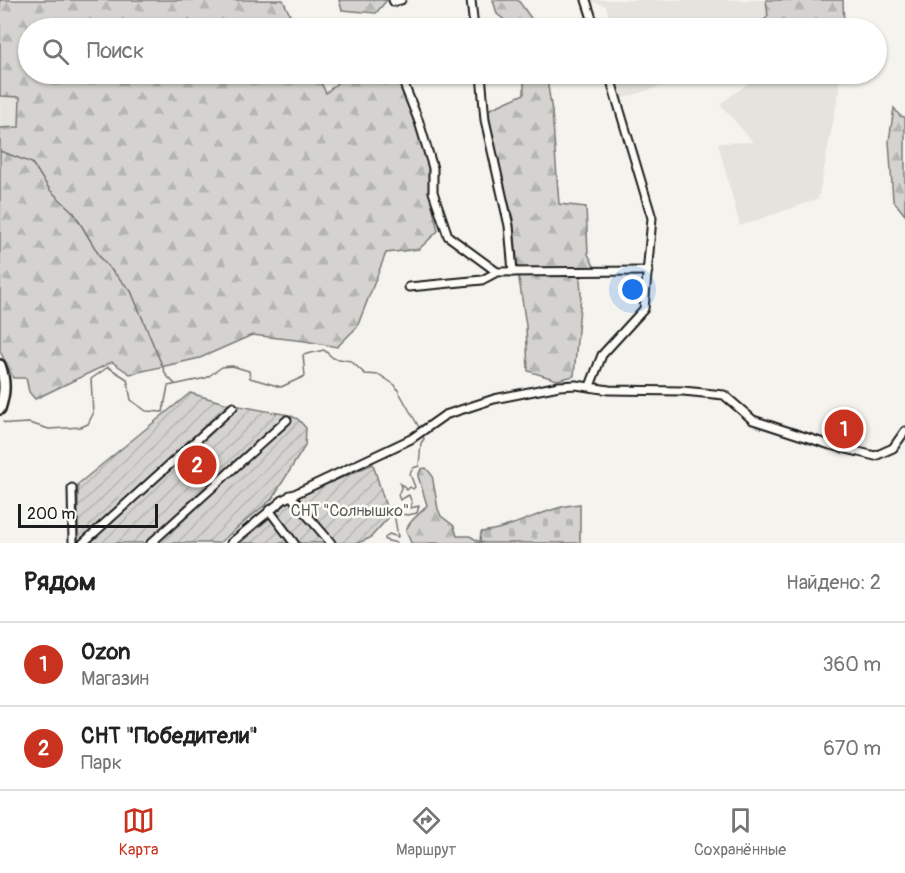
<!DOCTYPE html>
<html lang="ru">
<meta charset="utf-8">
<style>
:root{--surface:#fff;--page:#f6f6f6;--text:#222;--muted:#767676;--line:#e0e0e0;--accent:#c8321e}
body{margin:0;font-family:Pangolin,sans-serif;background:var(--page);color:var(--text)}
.scale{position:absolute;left:18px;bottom:15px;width:140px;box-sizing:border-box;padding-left:6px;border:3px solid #1c1c1c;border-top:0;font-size:16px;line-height:21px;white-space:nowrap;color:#1c1c1c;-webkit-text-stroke:4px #fdfcf7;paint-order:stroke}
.you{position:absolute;left:633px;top:290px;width:21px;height:21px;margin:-15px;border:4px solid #fff;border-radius:50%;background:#1a73e8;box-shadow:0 0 0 9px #1a73e833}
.badge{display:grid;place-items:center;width:39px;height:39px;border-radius:50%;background:var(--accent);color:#fff;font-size:20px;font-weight:700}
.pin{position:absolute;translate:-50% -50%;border:3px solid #fff;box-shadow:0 2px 6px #0006}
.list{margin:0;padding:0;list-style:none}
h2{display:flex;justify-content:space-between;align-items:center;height:78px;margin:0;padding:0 24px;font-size:26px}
h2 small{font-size:20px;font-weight:400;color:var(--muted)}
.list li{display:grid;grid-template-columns:39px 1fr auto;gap:18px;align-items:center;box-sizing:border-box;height:84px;padding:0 24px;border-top:2px solid var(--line)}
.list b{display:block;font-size:22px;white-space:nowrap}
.list p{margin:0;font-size:20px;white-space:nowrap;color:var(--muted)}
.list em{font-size:20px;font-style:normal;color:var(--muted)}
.icon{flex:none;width:33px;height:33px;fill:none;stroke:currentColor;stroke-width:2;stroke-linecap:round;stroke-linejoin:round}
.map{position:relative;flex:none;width:905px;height:543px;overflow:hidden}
.search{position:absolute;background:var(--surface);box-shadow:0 2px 4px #0004;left:18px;right:18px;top:18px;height:66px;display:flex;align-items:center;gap:15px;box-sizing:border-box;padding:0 21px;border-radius:33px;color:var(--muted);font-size:22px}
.sheet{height:246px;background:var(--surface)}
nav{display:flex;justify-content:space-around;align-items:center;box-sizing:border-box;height:84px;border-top:2px solid var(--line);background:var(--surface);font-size:16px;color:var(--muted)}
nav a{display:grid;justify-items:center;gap:3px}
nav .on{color:var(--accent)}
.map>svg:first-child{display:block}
</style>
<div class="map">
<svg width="905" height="543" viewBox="0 0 905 543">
<defs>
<pattern id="forest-firs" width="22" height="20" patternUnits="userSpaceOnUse" patternTransform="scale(1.5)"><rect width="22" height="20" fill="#d4d3cf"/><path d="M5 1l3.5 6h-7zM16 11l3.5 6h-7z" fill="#b5b5b1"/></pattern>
<pattern id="cemetery-stones" width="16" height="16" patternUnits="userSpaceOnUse" patternTransform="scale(1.5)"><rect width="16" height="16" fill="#d4d3cf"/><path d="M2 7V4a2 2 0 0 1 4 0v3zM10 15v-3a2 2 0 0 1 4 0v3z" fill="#b5b5b1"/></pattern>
<pattern id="garden-furrows" width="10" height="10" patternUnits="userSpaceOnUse" patternTransform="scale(1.5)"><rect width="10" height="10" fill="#d4d3cf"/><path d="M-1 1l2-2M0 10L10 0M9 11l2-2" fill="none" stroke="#b5b5b1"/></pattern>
</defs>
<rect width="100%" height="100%" fill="#f4f3ee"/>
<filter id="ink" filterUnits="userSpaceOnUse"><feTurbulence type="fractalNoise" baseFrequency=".0167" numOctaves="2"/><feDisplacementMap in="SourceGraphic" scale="12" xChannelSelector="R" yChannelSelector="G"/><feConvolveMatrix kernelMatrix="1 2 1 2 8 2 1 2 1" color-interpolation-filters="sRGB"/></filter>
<g filter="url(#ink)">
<g fill="#e4e3de">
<polygon points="592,0 765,0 768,14 752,28 597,28 595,22 609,17 606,6 593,2"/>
<polygon points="612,74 700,74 620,99"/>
<polygon points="761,74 833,74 839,78 839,91 818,199 740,226 718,143 753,142 720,104"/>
<polygon points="0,96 20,97 20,127 0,128"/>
</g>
<g fill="url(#forest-firs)" stroke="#787876" stroke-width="1.5">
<polygon points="0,0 283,0 296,28 28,28 28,74 317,74 326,93 347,74 397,74 428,161 429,191 438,231 419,249 386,253 357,327 337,347 305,341 252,335 200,358 130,374 112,362 35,399 29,392 26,378 13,378 0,351 0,128 19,127 20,97 0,96"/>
<polygon points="339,0 387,0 376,13 342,10"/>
<polygon points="493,0 518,0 538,28 515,28 497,14"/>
<polygon points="766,0 843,0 844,28 756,28 768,16"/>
<polygon points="524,74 546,74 552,111 559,204 586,207 588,254 595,268 580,278 581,295 574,376 557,380 528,371 526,326 519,279 513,219 497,160 488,110 524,94"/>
<polygon points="894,108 900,116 905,117 905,215 893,200 889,141"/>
<path d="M426 468 432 475 438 509 441 516 454 526 457 536H470L481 543H411L406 530C412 516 420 516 427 505L418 476 421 469Z"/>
</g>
<path fill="url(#cemetery-stones)" stroke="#787876" stroke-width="1.5" d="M580 504V543H484L480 541 481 532C516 528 545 507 580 504Z"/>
<g fill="url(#garden-furrows)" stroke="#787876" stroke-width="1.5">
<polygon points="190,393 228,404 289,415 298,419 306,428 305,446 272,499 219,543 78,543 78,484"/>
<polygon points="373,464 389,517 370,538 358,543 240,543 291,500"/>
</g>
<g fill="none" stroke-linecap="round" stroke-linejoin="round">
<g stroke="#72716f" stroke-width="1.5">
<polyline points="0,151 32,163 50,190 74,213 102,260 131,291 166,375 175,384"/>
<polyline points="3,422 10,424 29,423 49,429 81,427 88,424 93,414 91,379 108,367 127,379 131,400 146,411 163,412 168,386 206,378 222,367 232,366 249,371 250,378 281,387 305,376 303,355 324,350 333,358 351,361 365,374 380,375 395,385 420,429"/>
<polyline points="397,543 385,540 385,538 389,534 398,537 394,513 408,515 417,513 419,506 410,508 412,503 409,495 400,500 398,495 401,488 400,483 407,490 410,487 413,489 415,487 410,474 413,468 419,466 421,443 424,439 422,433"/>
</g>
<defs>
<g id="minor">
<polyline points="393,0 394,2 401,0"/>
<polyline points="471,0 474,28"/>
<polyline points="586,0 595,28"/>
<polyline points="400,74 419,122 433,168 433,192 448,236 497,272 648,271"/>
<polyline points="481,74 485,120 509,226 513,272"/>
<polyline points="409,287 482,280 497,272"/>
<polyline points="590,386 602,355 644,309 652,218 609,74"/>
<polyline points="72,488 73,543"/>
<polyline points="290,495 331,543"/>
<polyline points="269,510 294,543"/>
<polyline points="83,543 233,407"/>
<polyline points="151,543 287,420"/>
<polyline points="231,543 284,499 411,439 445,415 494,399 559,386 576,385 609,390 683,391 724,395 753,420 830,445 875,456 893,448 905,431"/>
</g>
<path id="major" d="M0 365C6 382 5 393 0 409"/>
</defs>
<use href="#minor" stroke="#1c1c1c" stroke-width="11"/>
<use href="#major" stroke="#1c1c1c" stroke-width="14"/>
<use href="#minor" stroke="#fdfcf7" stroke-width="7"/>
<use href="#major" stroke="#fdfcf7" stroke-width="9"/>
</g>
</g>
<g text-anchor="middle" stroke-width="5" stroke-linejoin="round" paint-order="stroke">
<g font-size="16" fill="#5c5c5b" stroke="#fdfcf7">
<text x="350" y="516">СНТ "Солнышко"</text>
</g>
</g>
</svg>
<div class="scale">200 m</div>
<div class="you"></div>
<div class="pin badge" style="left:844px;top:429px">1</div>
<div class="pin badge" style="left:197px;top:465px">2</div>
<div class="search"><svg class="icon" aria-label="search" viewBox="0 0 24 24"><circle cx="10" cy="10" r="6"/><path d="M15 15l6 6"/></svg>Поиск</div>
</div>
<section class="sheet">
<h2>Рядом<small>Найдено: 2</small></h2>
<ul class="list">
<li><span class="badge">1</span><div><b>Ozon</b><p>Магазин</p></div><em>360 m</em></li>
<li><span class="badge">2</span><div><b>СНТ &quot;Победители&quot;</b><p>Парк</p></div><em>670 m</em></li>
</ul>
</section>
<nav>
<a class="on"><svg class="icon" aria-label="map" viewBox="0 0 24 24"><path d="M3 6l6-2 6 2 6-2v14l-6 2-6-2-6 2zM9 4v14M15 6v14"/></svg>Карта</a>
<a><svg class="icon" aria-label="directions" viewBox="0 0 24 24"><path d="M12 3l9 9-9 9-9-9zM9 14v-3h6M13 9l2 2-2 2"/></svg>Маршрут</a>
<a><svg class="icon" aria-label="saved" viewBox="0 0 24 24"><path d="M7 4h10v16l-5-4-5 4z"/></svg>Сохранённые</a>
</nav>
